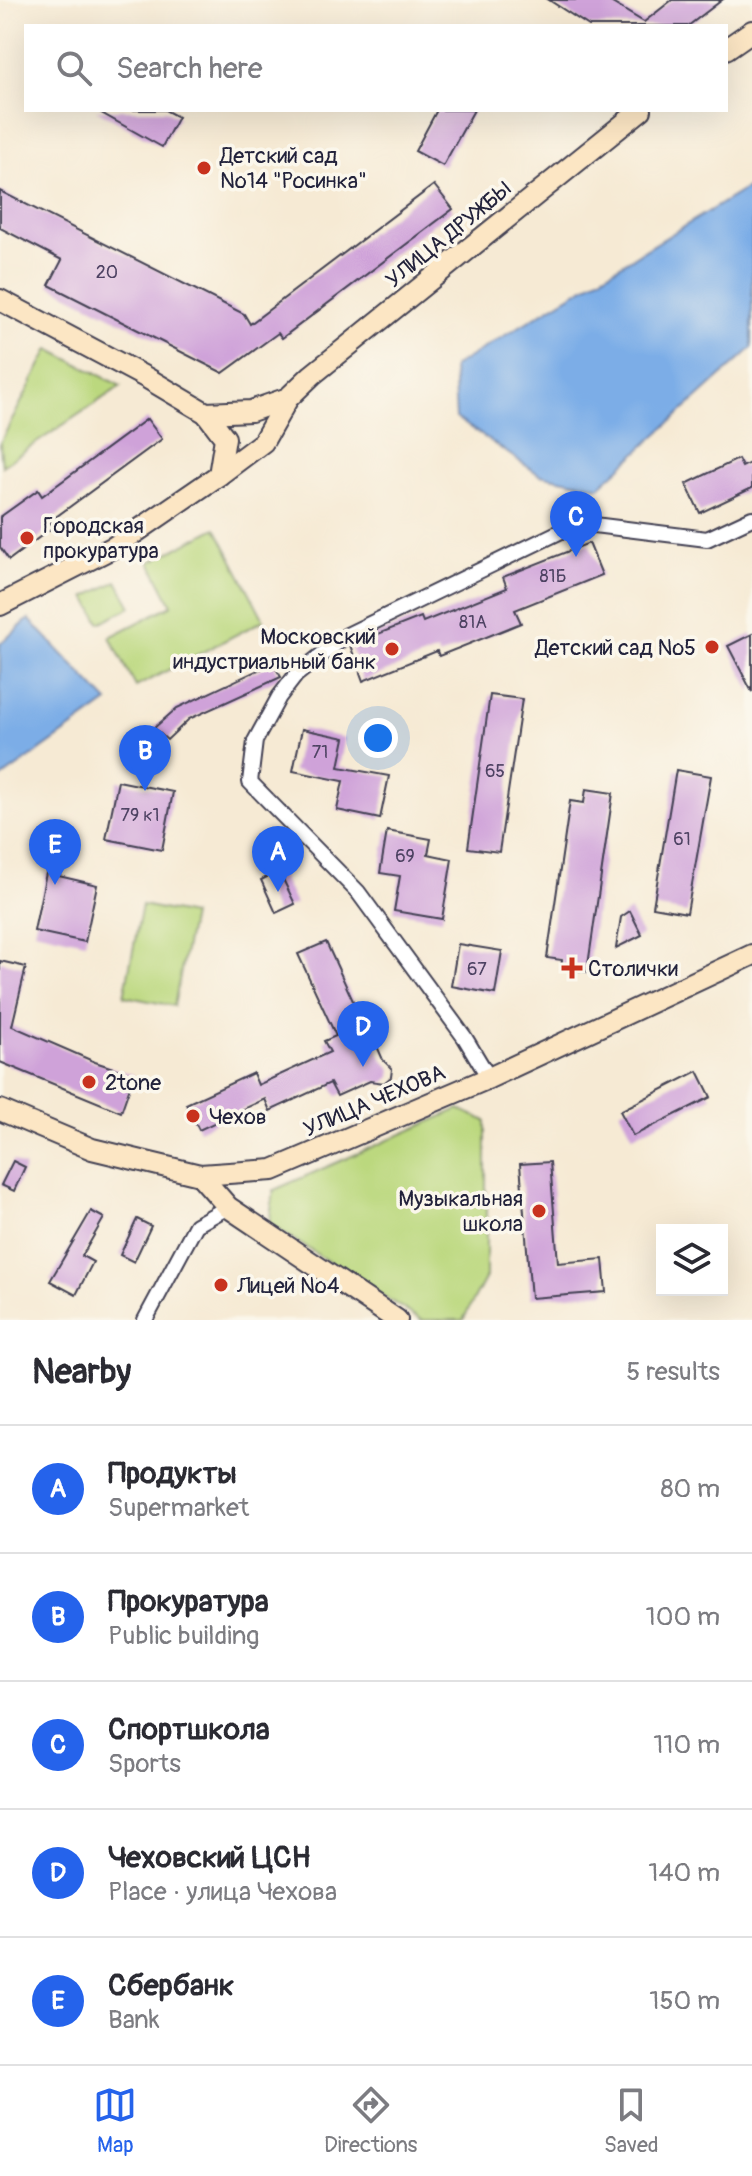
<!DOCTYPE html>
<meta charset="utf-8">
<style>
:root{--surface:#fff;--page:#f7f7f7;--text:#2b2b33;--muted:#7c7c81;--line:#e1e1e2;--accent:#2563eb}
body{margin:0;font-family:Pangolin,sans-serif;background:var(--page);color:var(--text)}
.controls{position:absolute;right:24px;bottom:24px;display:grid;overflow:hidden;border-radius:0px;box-shadow:0 8px 32px #0002}
.controls button{width:72px;height:72px;display:grid;place-items:center;padding:0;border:0;border-bottom:2px solid var(--line);background:var(--surface);color:var(--text);font:40px sans-serif}
.you{position:absolute;left:378px;top:738px;width:28px;height:28px;margin:-20px;border:6px solid #fff;border-radius:50%;background:#1a73e8;box-shadow:0 0 0 12px #1a73e833}
.badge{display:grid;place-items:center;width:52px;height:52px;border-radius:50%;background:var(--accent);color:#fff;font-size:26px;font-weight:700}
.pin{position:absolute;translate:-50% -66px;filter:drop-shadow(0 2px 4px #0008)}
.pin::after{content:'';position:absolute;top:42px;width:28px;height:24px;background:inherit;clip-path:polygon(0 0,100% 0,50% 100%)}
.list{margin:0;padding:0;list-style:none}
h2{display:flex;justify-content:space-between;align-items:center;height:104px;margin:0;padding:0 32px;font-size:34px}
h2 small{font-size:26px;font-weight:400;color:var(--muted)}
.list li{display:grid;grid-template-columns:52px 1fr auto;gap:24px;align-items:center;box-sizing:border-box;height:128px;padding:0 32px;border-top:2px solid var(--line)}
.list b{display:block;font-size:30px;white-space:nowrap}
.list p{margin:0;font-size:26px;white-space:nowrap;color:var(--muted)}
.list em{font-size:26px;font-style:normal;color:var(--muted)}
.icon{flex:none;width:44px;height:44px;fill:none;stroke:currentColor;stroke-width:2;stroke-linecap:round;stroke-linejoin:round}
.map{position:relative;flex:none;width:752px;height:1320px;overflow:hidden}
.search{position:absolute;background:var(--surface);box-shadow:0 8px 32px #0002;left:24px;right:24px;top:24px;height:88px;display:flex;align-items:center;gap:20px;box-sizing:border-box;padding:0 28px;border-radius:0px;color:var(--muted);font-size:30px}
.sheet{height:744px;background:var(--surface)}
nav{display:flex;justify-content:space-around;align-items:center;box-sizing:border-box;height:112px;border-top:2px solid var(--line);background:var(--surface);font-size:22px;color:var(--muted)}
nav a{display:grid;justify-items:center;gap:4px}
nav .on{color:var(--accent)}
.map>svg:first-child{display:block}
</style>
<div class="map">
<svg width="752" height="1320" viewBox="0 0 752 1320">
<rect width="100%" height="100%" fill="#fbf7ec"/>
<filter id="ink" filterUnits="userSpaceOnUse"><feTurbulence type="fractalNoise" baseFrequency=".0125" numOctaves="2"/><feDisplacementMap in="SourceGraphic" scale="16" xChannelSelector="R" yChannelSelector="G"/><feConvolveMatrix kernelMatrix="1 2 1 2 8 2 1 2 1" color-interpolation-filters="sRGB"/></filter>
<filter id="wash" filterUnits="userSpaceOnUse"><feTurbulence type="fractalNoise" baseFrequency=".006" numOctaves="4" result="noise"/><feDisplacementMap in="SourceGraphic" scale="32" xChannelSelector="R" yChannelSelector="G"/><feGaussianBlur stdDeviation="1.8" result="paint"/><feColorMatrix in="noise" values="0 0 0 0 0 0 0 0 0 0 0 0 0 0 0 0 0 1.4 0 .05"/><feComposite in="paint" operator="in"/></filter>
<g filter="url(#wash)">
<rect width="100%" height="100%" fill="#f6ead4"/>
<g fill="#bbd87e" stroke="#6e7d5c" stroke-width="2">
<polygon points="49,349 121,386 2,466 0,443"/>
<polygon points="216,528 264,620 136,687 110,637 172,605 150,562"/>
<polygon points="117,581 131,607 100,623 86,597"/>
<polygon points="142,905 192,915 174,1006 124,996"/>
<polygon points="459,1109 486,1121 486,1277 463,1320 421,1320 269,1224 274,1190"/>
</g>
<g fill="#7cade7" stroke="#4f6891" stroke-width="2">
<polygon points="752,185 752,348 599,487 540,475 456,418 453,367"/>
<polygon points="29,619 108,702 0,779 0,644"/>
</g>
<g id="blocks">
<g fill="#cfa2d9">
<polygon points="549,0 607,0 644,22 672,0 722,0 688,26 589,26"/>
<polygon points="96,110 165,110 178,117 162,147"/>
<polygon points="437,110 474,110 443,166 415,151"/>
<polygon points="434,185 453,209 282,338 278,333 223,373 49,285 62,260 0,228 0,191 244,314 250,324"/>
<polygon points="147,419 162,439 49,522 53,527 9,560 0,547 0,517 38,490 42,496"/>
<polygon points="738,459 742,467 752,462 752,488 700,513 686,484"/>
<polygon points="589,543 602,575 515,610 521,623 439,656 437,651 363,681 350,645 421,617 423,622 507,588 503,577"/>
<polygon points="752,634 752,692 728,646"/>
<polygon points="273,663 281,677 189,719 167,740 154,728 177,708"/>
<polygon points="490,695 522,699 499,852 468,848"/>
<polygon points="302,729 345,738 339,767 389,776 380,819 337,810 343,781 293,771"/>
<polygon points="676,770 711,776 687,913 653,907"/>
<polygon points="118,781 173,792 162,850 106,839"/>
<polygon points="586,789 613,793 587,972 561,968 562,960 547,958 570,801 584,803"/>
<polygon points="387,831 431,839 428,854 452,859 442,919 394,911 400,876 380,873"/>
<polygon points="279,871 295,904 276,913 261,880"/>
<polygon points="46,873 97,885 85,942 34,931"/>
<polygon points="630,911 642,935 616,948 621,917"/>
<polygon points="326,942 370,1038 373,1037 383,1060 392,1069 391,1077 384,1083 370,1081 337,1096 330,1083 270,1111 265,1099 199,1130 186,1104 253,1073 258,1085 330,1052 324,1041 336,1036 298,954"/>
<polygon points="458,944 502,951 495,994 451,986"/>
<polygon points="0,961 26,967 12,1026 95,1062 134,1075 121,1112 0,1062"/>
<polygon points="698,1071 711,1097 633,1136 620,1111"/>
<polygon points="13,1161 25,1167 14,1191 1,1185"/>
<polygon points="550,1162 558,1263 603,1259 606,1292 531,1298 520,1164"/>
<polygon points="91,1211 104,1218 82,1256 93,1262 76,1295 50,1281"/>
<polygon points="137,1219 151,1226 134,1262 120,1255"/>
</g>
</g>
</g>
<g filter="url(#ink)">
<use href="#blocks" fill-opacity="0" stroke="#424052" stroke-width="2"/>
<g fill="none" stroke-linecap="round" stroke-linejoin="round">
<defs>
<g id="street">
<polyline points="489,1078 465,1038 358,892 250,782 255,741 279,697 296,675 347,635 578,523 707,539 752,518"/>
<polyline points="145,1320 196,1225 228,1207"/>
</g>
<g id="secondary">
<polyline points="726,49 752,31"/>
<polyline points="0,300 147,378 206,413 225,438 219,475"/>
<polyline points="206,413 251,411 288,398"/>
<polyline points="0,605 114,547 219,475 263,442 288,398 312,375 641,110"/>
<polyline points="0,1110 92,1149 200,1175 273,1170 489,1078 752,955"/>
<polyline points="200,1175 228,1207 397,1320"/>
</g>
</defs>
<use href="#street" stroke="#424052" stroke-width="18"/>
<use href="#secondary" stroke="#424052" stroke-width="24"/>
<use href="#street" stroke="#fff" stroke-width="14"/>
<use href="#secondary" stroke="#fce6c4" stroke-width="20"/>
</g>
</g>
<g fill="#c8321e" stroke="#fbf7ec" stroke-width="3">
<circle cx="204" cy="168" r="8"/>
<circle cx="27" cy="538" r="8"/>
<circle cx="712" cy="647" r="8"/>
<circle cx="392" cy="649" r="8"/>
<path d="M568 956h8v8h8v8h-8v8h-8v-8h-8v-8h8z"/>
<circle cx="89" cy="1082" r="8"/>
<circle cx="193" cy="1116" r="8"/>
<circle cx="539" cy="1211" r="8"/>
<circle cx="221" cy="1285" r="8"/>
</g>
<g text-anchor="middle" stroke-width="7" stroke-linejoin="round" paint-order="stroke">
<g font-size="18" fill="#4d4262">
<text x="107" y="278">20</text>
<text x="553" y="582">81Б</text>
<text x="473" y="628">81А</text>
<text x="320" y="758">71</text>
<text x="495" y="777">65</text>
<text x="140" y="821">79 к1</text>
<text x="682" y="845">61</text>
<text x="405" y="862">69</text>
<text x="477" y="975">67</text>
</g>
<g font-size="22" fill="#22223b" stroke="#fbf7ec" text-anchor="start">
<text x="220" y="163">Детский сад<tspan x="220" dy="25">№14 "Росинка"</tspan></text>
<text x="43" y="533">Городская<tspan x="43" dy="25">прокуратура</tspan></text>
<text x="376" y="644" text-anchor="end">Московский<tspan x="376" dy="25">индустриальный банк</tspan></text>
<text x="696" y="655" text-anchor="end">Детский сад №5</text>
<text x="588" y="976">Столички</text>
<text x="105" y="1090">2tone</text>
<text x="209" y="1124">Чехов</text>
<text x="523" y="1206" text-anchor="end">Музыкальная<tspan x="523" dy="25">школа</tspan></text>
<text x="237" y="1293">Лицей №4</text>
</g>
<g font-size="22" fill="#22223b" stroke="#fbf7ec">
<text transform="translate(448 234) rotate(-39)" y="8">УЛИЦА ДРУЖБЫ</text>
<text transform="translate(374 1100) rotate(-23)" y="8">УЛИЦА ЧЕХОВА</text>
</g>
</g>
</svg>
<div class="controls">
<button><svg class="icon" aria-label="layers" viewBox="0 0 24 24"><path d="M12 4l9 5-9 5-9-5zM3 14l9 5 9-5"/></svg></button>
</div>
<div class="you"></div>
<div class="pin badge" style="left:278px;top:892px">A</div>
<div class="pin badge" style="left:145px;top:791px">B</div>
<div class="pin badge" style="left:576px;top:557px">C</div>
<div class="pin badge" style="left:363px;top:1067px">D</div>
<div class="pin badge" style="left:55px;top:885px">E</div>
<div class="search"><svg class="icon" aria-label="search" viewBox="0 0 24 24"><circle cx="10" cy="10" r="6"/><path d="M15 15l6 6"/></svg>Search here</div>
</div>
<section class="sheet">
<h2>Nearby<small>5 results</small></h2>
<ul class="list">
<li><span class="badge">A</span><div><b>Продукты</b><p>Supermarket</p></div><em>80 m</em></li>
<li><span class="badge">B</span><div><b>Прокуратура</b><p>Public building</p></div><em>100 m</em></li>
<li><span class="badge">C</span><div><b>Спортшкола</b><p>Sports</p></div><em>110 m</em></li>
<li><span class="badge">D</span><div><b>Чеховский ЦСН</b><p>Place · улица Чехова</p></div><em>140 m</em></li>
<li><span class="badge">E</span><div><b>Сбербанк</b><p>Bank</p></div><em>150 m</em></li>
</ul>
</section>
<nav>
<a class="on"><svg class="icon" aria-label="map" viewBox="0 0 24 24"><path d="M3 6l6-2 6 2 6-2v14l-6 2-6-2-6 2zM9 4v14M15 6v14"/></svg>Map</a>
<a><svg class="icon" aria-label="directions" viewBox="0 0 24 24"><path d="M12 3l9 9-9 9-9-9zM9 14v-3h6M13 9l2 2-2 2"/></svg>Directions</a>
<a><svg class="icon" aria-label="saved" viewBox="0 0 24 24"><path d="M7 4h10v16l-5-4-5 4z"/></svg>Saved</a>
</nav>
